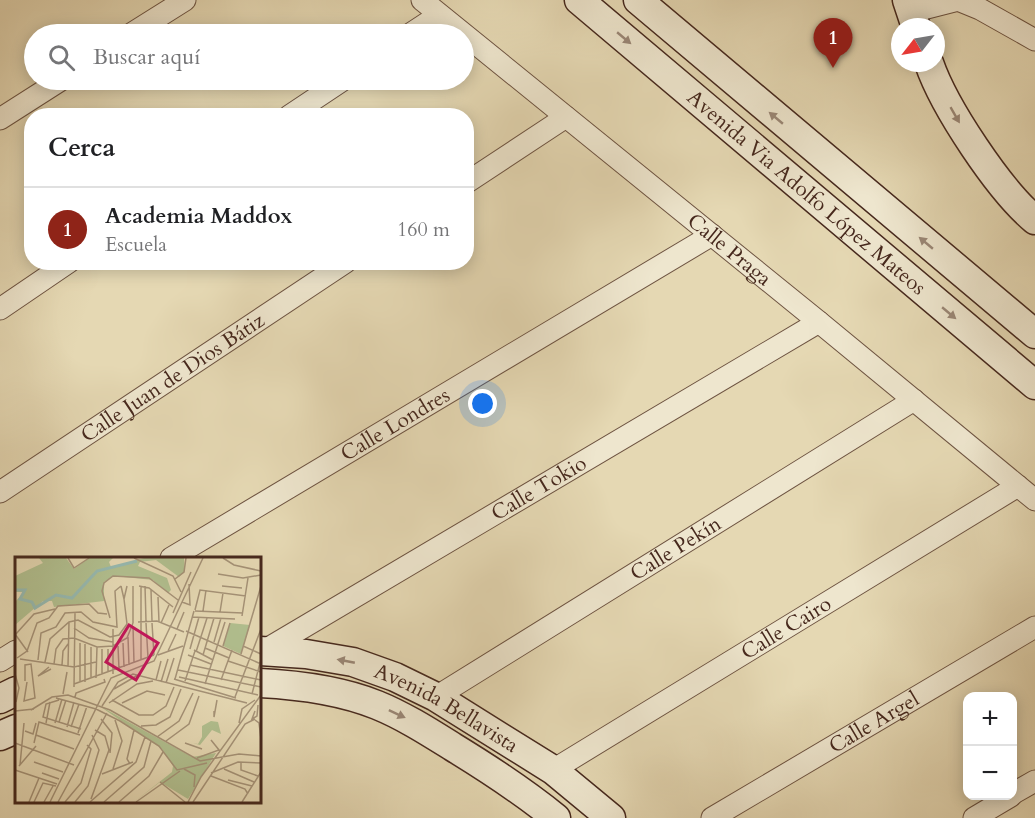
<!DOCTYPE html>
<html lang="es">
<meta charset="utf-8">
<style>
:root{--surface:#fff;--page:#f2f2f2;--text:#202124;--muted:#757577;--line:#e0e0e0;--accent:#8f2418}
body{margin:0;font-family:Cardo,serif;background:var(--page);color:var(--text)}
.controls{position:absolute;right:18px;bottom:18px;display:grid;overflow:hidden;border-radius:12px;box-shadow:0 3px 15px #0003}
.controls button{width:54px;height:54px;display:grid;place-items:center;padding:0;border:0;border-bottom:2px solid var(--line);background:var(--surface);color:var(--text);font:30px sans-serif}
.compass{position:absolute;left:891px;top:18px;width:54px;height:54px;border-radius:50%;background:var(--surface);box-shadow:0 3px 15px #0003;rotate:239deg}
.you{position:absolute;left:483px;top:404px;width:21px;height:21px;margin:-15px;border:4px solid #fff;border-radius:50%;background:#1a73e8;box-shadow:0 0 0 9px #1a73e833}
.badge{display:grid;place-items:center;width:39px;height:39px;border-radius:50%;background:var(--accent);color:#fff;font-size:20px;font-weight:700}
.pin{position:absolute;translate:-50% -50px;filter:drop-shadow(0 2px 3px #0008)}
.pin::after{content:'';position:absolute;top:32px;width:21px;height:18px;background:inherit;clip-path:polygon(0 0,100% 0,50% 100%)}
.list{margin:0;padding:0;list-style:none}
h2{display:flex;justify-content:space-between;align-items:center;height:78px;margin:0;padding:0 24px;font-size:26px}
h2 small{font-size:20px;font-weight:400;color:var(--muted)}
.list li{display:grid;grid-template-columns:39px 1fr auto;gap:18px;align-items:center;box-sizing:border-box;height:84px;padding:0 24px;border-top:2px solid var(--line)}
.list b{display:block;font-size:22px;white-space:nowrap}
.list p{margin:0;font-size:20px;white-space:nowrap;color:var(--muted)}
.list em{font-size:20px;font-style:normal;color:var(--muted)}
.icon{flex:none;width:33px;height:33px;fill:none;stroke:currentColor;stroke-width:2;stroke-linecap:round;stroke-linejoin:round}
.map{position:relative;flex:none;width:1035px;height:818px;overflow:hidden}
.search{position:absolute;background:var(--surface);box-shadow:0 3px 15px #0003;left:24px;top:24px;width:450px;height:66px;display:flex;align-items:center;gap:15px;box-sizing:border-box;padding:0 21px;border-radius:33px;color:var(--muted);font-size:22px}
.panel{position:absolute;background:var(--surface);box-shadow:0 3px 15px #0003;left:24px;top:108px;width:450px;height:162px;border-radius:24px}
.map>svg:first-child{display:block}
</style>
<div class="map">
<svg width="1035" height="818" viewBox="0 0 1035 818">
<rect width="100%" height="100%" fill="#e5d8b3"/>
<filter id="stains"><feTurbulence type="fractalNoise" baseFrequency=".00333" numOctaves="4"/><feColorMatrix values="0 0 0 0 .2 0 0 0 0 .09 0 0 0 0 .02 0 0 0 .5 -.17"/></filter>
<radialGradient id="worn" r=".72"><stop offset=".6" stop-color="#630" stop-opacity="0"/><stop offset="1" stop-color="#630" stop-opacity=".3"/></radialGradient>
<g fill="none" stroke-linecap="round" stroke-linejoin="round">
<defs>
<g id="street">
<path id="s1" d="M422 0 819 322 1035 500"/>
<polyline points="958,0 980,9 1035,40"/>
<polyline points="911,12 958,0"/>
<polyline points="131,34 185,0"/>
<polyline points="410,34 439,15"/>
<polyline points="289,116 343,80"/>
<polyline points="0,119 61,80"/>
<polyline points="466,183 566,117"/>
<polyline points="0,309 69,262"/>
<path id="s2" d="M0 492 346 262"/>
<path id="s3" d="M171 558 712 235"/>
<path id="s4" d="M260 653 819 322"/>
<polyline points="0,661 16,651"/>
<path id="s5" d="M436 697 914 400"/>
<path id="s6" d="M553 770 1018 486"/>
<polyline points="1012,794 1035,781"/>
<path id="s7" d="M712 818 1035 627"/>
<polyline points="974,818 1011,796"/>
</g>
<g id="secondary">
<path id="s8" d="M579 0 1035 385"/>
<polyline points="638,0 1035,334"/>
<polyline points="907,0 916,27"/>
<path d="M929 63C944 107 999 190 1035 220"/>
<path id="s9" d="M260 651 306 654 353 662 395 677 436 697 553 770 611 818"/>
<path d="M260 683C299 685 340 690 377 705 404 716 429 732 453 747 489 769 524 792 556 818"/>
<polyline points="0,699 16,691"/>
<polyline points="0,736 16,729"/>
</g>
</defs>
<use href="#street" stroke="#6e5442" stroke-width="23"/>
<use href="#secondary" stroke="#46281d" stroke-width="31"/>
<use href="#street" stroke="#eee6ce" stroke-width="21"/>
<use href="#secondary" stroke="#eee6ce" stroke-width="28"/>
</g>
<defs><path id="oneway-solid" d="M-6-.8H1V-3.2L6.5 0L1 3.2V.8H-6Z" transform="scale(1.5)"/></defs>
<g fill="#9a8776">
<use href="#oneway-solid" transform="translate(624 38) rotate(40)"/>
<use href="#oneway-solid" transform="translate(955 115) rotate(60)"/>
<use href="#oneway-solid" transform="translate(776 118) rotate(-140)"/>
<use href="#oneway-solid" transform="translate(926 243) rotate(-140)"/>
<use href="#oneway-solid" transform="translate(949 313) rotate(40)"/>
<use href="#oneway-solid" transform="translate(346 661) rotate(-169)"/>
<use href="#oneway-solid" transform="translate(397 714) rotate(25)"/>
</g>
<g text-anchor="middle" stroke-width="5" stroke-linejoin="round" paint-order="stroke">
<g font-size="21" fill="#46281d" stroke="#eee6ce">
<text dy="7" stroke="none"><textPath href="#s8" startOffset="298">Avenida Via Adolfo López Mateos</textPath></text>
<text dy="7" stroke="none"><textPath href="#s1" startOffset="396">Calle Praga</textPath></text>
<text dy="7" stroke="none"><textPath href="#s2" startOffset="207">Calle Juan de Dios Bátiz</textPath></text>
<text dy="7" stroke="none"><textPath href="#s3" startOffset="261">Calle Londres</textPath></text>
<text dy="7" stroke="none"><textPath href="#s4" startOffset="324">Calle Tokio</textPath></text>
<text dy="7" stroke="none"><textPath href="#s5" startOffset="282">Calle Pekín</textPath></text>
<text dy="7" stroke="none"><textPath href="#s6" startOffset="273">Calle Cairo</textPath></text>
<text dy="7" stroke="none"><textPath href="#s9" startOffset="198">Avenida Bellavista</textPath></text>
<text dy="7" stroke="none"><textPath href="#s7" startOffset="188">Calle Argel</textPath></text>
</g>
</g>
<g transform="translate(15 557)">
<rect width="246" height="246" fill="#e5d8b3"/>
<path d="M24 1H51L59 12 74 1H98L94 5 96 10 129 1H169L170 14 164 20 141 3 125 5 123 9 152 21 156 33 153 36 138 23 99 19 89 25V44L39 50 37 44H28L0 68V45L9 35H0V19L28 6Z" fill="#b1bf8f"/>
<path d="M215 66 235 68 226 97 208 89ZM83 148 177 200 201 196 173 242 145 225 119 245 157 215 158 209 147 192ZM196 164 203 165 206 177 197 173 185 188 178 186 183 187 187 180V169Z" fill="#b1bf8f"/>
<path fill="none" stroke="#96b9b0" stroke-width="3" d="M0 33H10L5 42 17 45 20 51 41 38 57 41 82 14 122 4"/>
<path fill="none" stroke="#a59277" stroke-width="1.5" d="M53 1 59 11 74 1M119 1 158 19 166 35M208 1 219 8 246 14M203 17 228 21 246 18M160 22 169 15 171 1M106 29 109 42 112 29M118 29V66M124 29 134 31 158 50M126 29V103M130 29 131 64M207 29 227 31M136 33 137 64M143 40 144 65M167 45 175 48 174 27M180 53 185 33 231 39M180 54 228 56M188 54 191 33M205 55 208 36M158 56 176 15M227 59 233 21M177 60 220 62M95 61 87 34 89 26 98 19 134 21 163 43M123 65 142 64 169 75M131 66 133 101M137 66 139 98M146 66 154 48M118 69 119 106M59 71 74 81 98 85M162 72 169 55M171 74 246 107M0 77 13 95M0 78 19 57 40 52M113 80 114 108M199 85 206 61M108 86 109 110M103 89 104 112M208 89 215 66M228 89 246 97M190 91 214 101M93 92V115M175 92 184 60M179 93 198 103M153 94 161 77M181 95 192 61M226 97 246 29M143 98 168 89M173 98 196 107M188 98 199 61M2 101 12 94 22 66 34 61 43 49 74 47 83 56 92 57M5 102 59 110 81 105M23 103 26 76 41 70 50 56 66 55 78 65 102 70 100 34 106 29M213 104 246 115M30 105 35 82 54 65 63 63 95 80 104 78 112 67 109 42M39 107 41 92 48 82 59 81 82 90 98 89 112 81 118 66M47 108 48 94 53 87M175 108 246 123M53 109 54 65M34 110 23 119 36 112M163 113 246 130M0 117 4 131 1 145M87 117V92M98 117V72M164 120 243 138M76 121V90M81 121 82 90M159 122 221 141M160 122 179 54M141 123 146 104M206 123 217 93M10 124V108L16 107 20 141 9 144 12 125M170 124 180 94M65 125V86M70 125V87M146 125 153 102M151 126 159 101M59 127 139 98M190 127 210 65M59 130 60 56M99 132 123 118M48 137 52 115M237 137 246 102M60 140 61 136 90 125 89 122M220 140 246 72M41 141 81 152 105 164 144 189 162 213 192 206M44 143 31 147 28 160 66 172M97 143 124 158H138L151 149 159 130M94 146 122 127 138 124M107 146 132 134 150 138M87 149 103 125 118 117 232 146M16 153 37 140 53 138 95 153 185 204 224 197 246 199M0 154 19 152M199 154V160L202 143M240 154 237 162 242 159 243 148M86 162 97 176 95 196M240 163 244 166 246 182M44 165 51 143M31 166 35 145M40 166 47 142M224 166 227 152 240 143M126 169 141 168 155 160 166 132M52 170 59 145M56 170 64 147M10 174 18 177 21 166M63 176 72 149M21 178 59 192M142 180 164 164 178 136M151 184 174 167 184 139M0 186 59 208M19 186 24 165 65 178M170 186 187 192M182 201 204 193 196 183M19 205 48 215M226 205V213L243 219M115 207 112 202 119 173M5 208 9 166M4 209 21 189M98 212 107 184 100 163M169 212 180 218 179 230M209 212 239 225M0 213 42 227M27 216 44 222M196 216 223 205 246 206M87 217 118 205M196 219 230 232 233 237M213 223 237 229M145 225 170 245M76 242 94 193 90 179 80 173M14 245 24 221M19 245 28 226 41 229M29 245 38 229M35 245 96 121 139 104 188 1M43 245 92 156M50 245 66 226 76 192 72 188M60 245 73 229 84 193 77 178M75 245 121 205 130 180M89 245 129 210 136 184M104 245 134 219 148 195M121 245 165 214M173 245 186 220 246 138M178 245 230 167 240 162M227 245 246 215"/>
<path fill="#c2185b" fill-opacity="0.15" stroke="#c2185b" stroke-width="3" d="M114 68 143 86 121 123 91 105Z"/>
<rect width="246" height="246" fill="none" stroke="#46281d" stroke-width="3"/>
</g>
<rect width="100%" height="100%" filter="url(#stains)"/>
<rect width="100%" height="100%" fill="url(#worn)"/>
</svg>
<div class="controls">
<button>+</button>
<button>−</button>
</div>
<svg class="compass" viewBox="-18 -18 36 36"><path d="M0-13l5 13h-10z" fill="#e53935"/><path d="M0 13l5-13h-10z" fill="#757577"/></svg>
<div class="you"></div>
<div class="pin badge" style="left:833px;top:68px">1</div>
<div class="search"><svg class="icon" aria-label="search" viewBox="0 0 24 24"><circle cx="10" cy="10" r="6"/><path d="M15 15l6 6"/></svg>Buscar aquí</div>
<section class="panel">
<h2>Cerca<small></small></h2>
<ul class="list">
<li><span class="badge">1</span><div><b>Academia Maddox</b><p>Escuela</p></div><em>160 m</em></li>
</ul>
</section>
</div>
